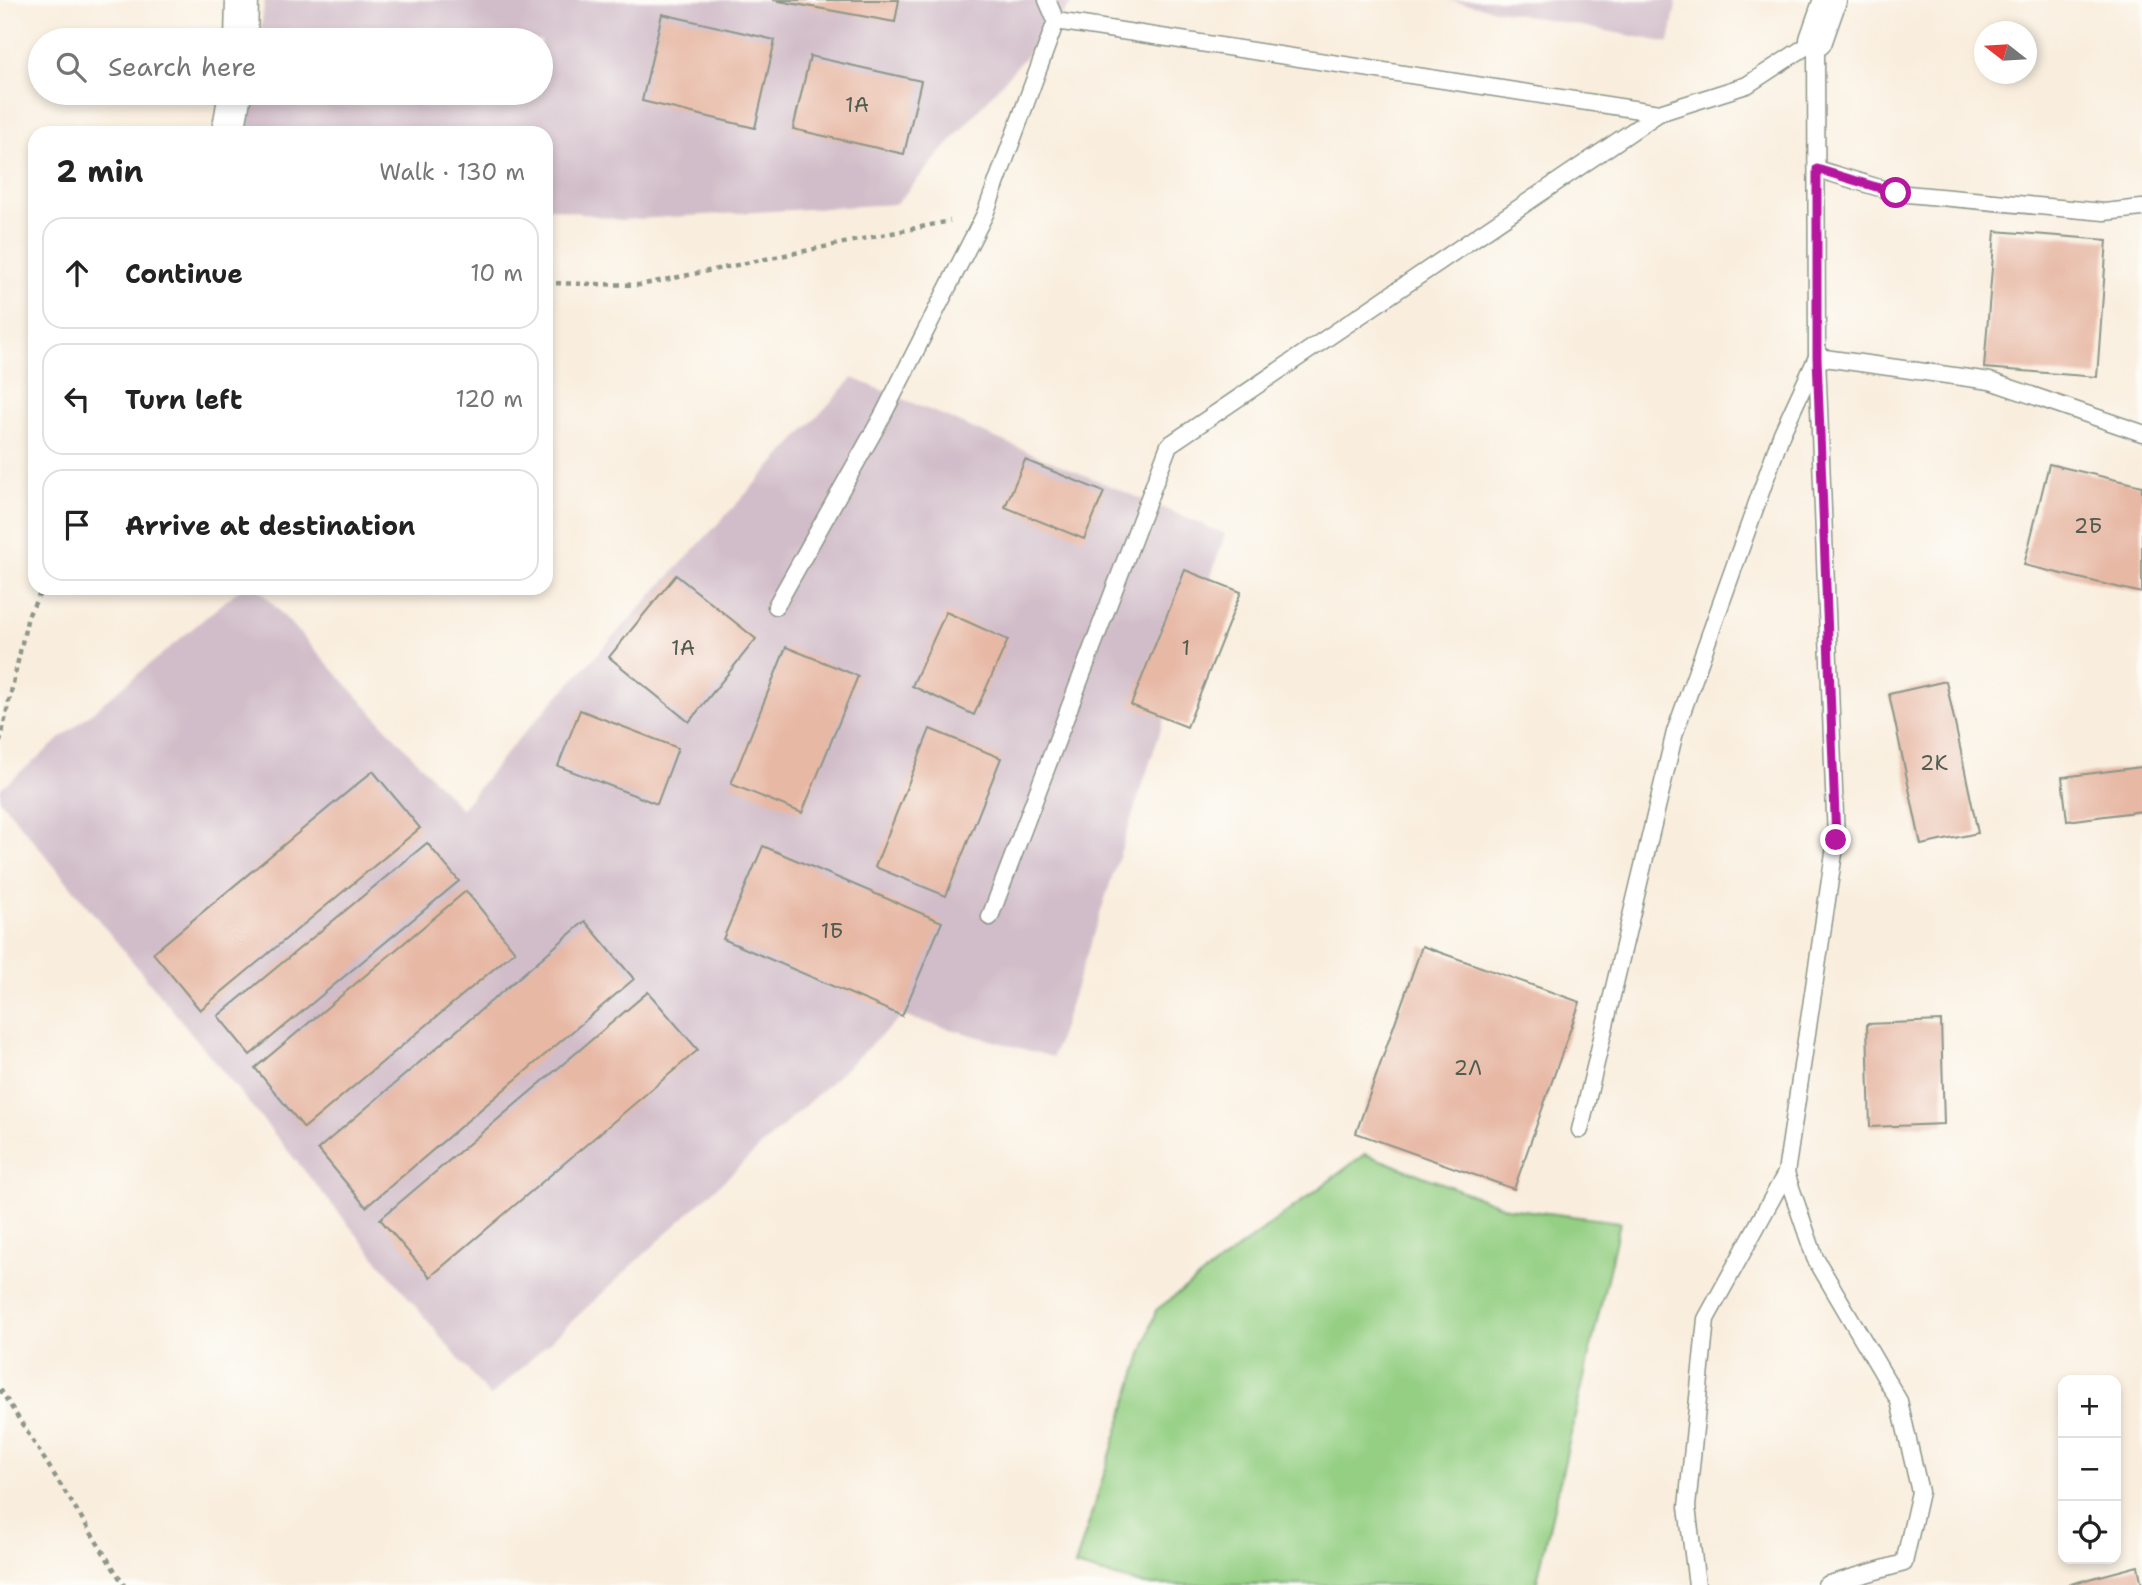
<!DOCTYPE html>
<meta charset="utf-8">
<style>
:root{--surface:#fff;--page:#f2f2f2;--text:#222;--muted:#767676;--line:#e0e0e0}
body{margin:0;font-family:"Shantell Sans",sans-serif;background:var(--page);color:var(--text)}
.controls{position:absolute;right:21px;bottom:21px;display:grid;overflow:hidden;border-radius:14px;box-shadow:0 4px 10px #0003}
.controls button{width:63px;height:63px;display:grid;place-items:center;padding:0;border:0;border-bottom:2px solid var(--line);background:var(--surface);color:var(--text);font:35px sans-serif}
.compass{position:absolute;left:1974px;top:21px;width:63px;height:63px;border-radius:50%;background:var(--surface);box-shadow:0 4px 10px #0003;rotate:287deg}
.stop{position:absolute;width:21px;height:21px;margin:-16px;border:5px solid #b5179e;border-radius:50%;background:#fff}
.stop.end{background:#b5179e;border-color:#fff;box-shadow:0 2px 7px #0008}
.list{margin:0;padding:0;list-style:none}
h2{display:flex;justify-content:space-between;align-items:center;height:91px;margin:0;padding:0 28px;font-size:30px}
h2 small{font-size:23px;font-weight:400;color:var(--muted)}
.list li{display:grid;grid-template-columns:46px 1fr auto;gap:21px;align-items:center;box-sizing:border-box;height:112px;margin:0 14px 14px;padding:0 14px;border:2px solid var(--line);border-radius:21px}
.list b{display:block;font-size:26px;white-space:nowrap}
.list em{font-size:23px;font-style:normal;color:var(--muted)}
.icon{flex:none;width:38px;height:38px;fill:none;stroke:currentColor;stroke-width:2;stroke-linecap:round;stroke-linejoin:round}
.map{position:relative;flex:none;width:2142px;height:1585px;overflow:hidden}
.search{position:absolute;background:var(--surface);box-shadow:0 4px 10px #0003;left:28px;top:28px;width:525px;height:77px;display:flex;align-items:center;gap:18px;box-sizing:border-box;padding:0 24px;border-radius:38px;color:var(--muted);font-size:26px}
.panel{position:absolute;background:var(--surface);box-shadow:0 4px 10px #0003;left:28px;top:126px;width:525px;height:469px;border-radius:21px}
.map>svg:first-child{display:block}
</style>
<div class="map">
<svg width="2142" height="1585" viewBox="0 0 2142 1585">
<rect width="100%" height="100%" fill="#fdfcf7"/>
<filter id="ink" filterUnits="userSpaceOnUse"><feTurbulence type="fractalNoise" baseFrequency=".0143" numOctaves="2"/><feDisplacementMap in="SourceGraphic" scale="14" xChannelSelector="R" yChannelSelector="G"/><feConvolveMatrix kernelMatrix="1 2 1 2 8 2 1 2 1" color-interpolation-filters="sRGB"/></filter>
<filter id="wash" filterUnits="userSpaceOnUse"><feTurbulence type="fractalNoise" baseFrequency=".00686" numOctaves="4" result="noise"/><feDisplacementMap in="SourceGraphic" scale="28" xChannelSelector="R" yChannelSelector="G"/><feGaussianBlur stdDeviation="1.57" result="paint"/><feColorMatrix in="noise" values="0 0 0 0 0 0 0 0 0 0 0 0 0 0 0 0 0 1.4 0 .05"/><feComposite in="paint" operator="in"/></filter>
<g filter="url(#wash)">
<rect width="100%" height="100%" fill="#f9eede"/>
<g fill="#d1bdc9">
<polygon points="265,0 1075,0 896,204 620,220 546,207 546,133 246,133 252,93 541,93 541,40 259,40"/>
<polygon points="1447,0 1677,0 1669,43"/>
<polygon points="853,378 1225,534 1053,1057 902,1016 490,1397 0,800 0,789 241,588 258,588 461,809 512,746"/>
</g>
<polygon fill="#94cf83" stroke="#5a865c" stroke-width="2" points="1365,1154 1507,1208 1620,1222 1536,1585 1145,1585 1075,1566 1156,1310"/>
<g id="blocks">
<g fill="#e7b8a4">
<polygon points="773,0 899,0 895,22"/>
<polygon points="662,14 775,40 755,128 642,101"/>
<polygon points="810,56 921,81 904,154 793,129"/>
<polygon points="1995,231 2107,240 2097,377 1984,368"/>
<polygon points="1025,460 1104,492 1084,539 1005,507"/>
<polygon points="2049,464 2142,486 2142,593 2024,565"/>
<polygon points="1185,570 1241,592 1187,727 1131,705"/>
<polygon points="676,575 756,639 689,722 609,657"/>
<polygon points="946,612 1008,640 974,715 912,686"/>
<polygon points="786,647 858,676 802,813 731,784"/>
<polygon points="1946,681 1978,833 1921,845 1889,694"/>
<polygon points="580,710 678,748 657,804 558,766"/>
<polygon points="930,729 1001,758 946,896 875,867"/>
<polygon points="2142,767 2142,811 2067,821 2062,777"/>
<polygon points="373,771 420,828 200,1010 153,953"/>
<polygon points="427,843 459,881 250,1055 218,1016"/>
<polygon points="763,846 942,922 902,1016 723,939"/>
<polygon points="466,891 515,951 304,1128 255,1068"/>
<polygon points="585,921 634,979 366,1207 318,1149"/>
<polygon points="1422,946 1580,1002 1514,1189 1356,1133"/>
<polygon points="648,992 698,1050 430,1277 380,1219"/>
<polygon points="1941,1021 1944,1124 1870,1127 1867,1024"/>
<polygon points="2138,1566 2142,1585 2070,1585 2070,1584"/>
</g>
</g>
</g>
<g filter="url(#ink)">
<use href="#blocks" fill-opacity="0" stroke="#8c9689" stroke-width="2"/>
<g fill="none" stroke-linecap="round" stroke-linejoin="round">
<defs>
<g id="lane">
<polyline points="1047,0 1056,21 1659,113 1747,85 1816,40"/>
<polyline points="1817,169 1896,193 2104,212 2142,208"/>
<polyline points="776,606 883,415 985,214 1056,21"/>
<polyline points="990,917 1169,445 1659,113"/>
<polyline points="1580,1130 1675,732 1782,433 1817,357 1990,381 2142,433"/>
<polyline points="1786,1173 1815,1258 1899,1401 1920,1492 1904,1563 1826,1585"/>
<polyline points="1697,1585 1687,1507 1706,1319 1786,1173 1836,840 1817,357 1816,40"/>
</g>
<g id="street">
<polyline points="241,40 242,0"/>
<polyline points="1816,40 1830,0"/>
<polyline points="228,133 235,93"/>
</g>
</defs>
<use href="#lane" stroke="#8c9689" stroke-width="19"/>
<use href="#street" stroke="#8c9689" stroke-width="35"/>
<g stroke="#8c9689" stroke-width="4.5" stroke-dasharray="5 5" stroke-linecap="butt">
<polyline points="546,283 640,285 950,221"/>
<polyline points="0,742 28,616 43,588"/>
<polyline points="0,1389 124,1585"/>
</g>
<use href="#lane" stroke="#fff" stroke-width="16"/>
<use href="#street" stroke="#fff" stroke-width="32"/>
</g>
</g>
<g fill="none" stroke-linecap="round" stroke-linejoin="round" filter="url(#ink)">
<polyline stroke="#b5179e" stroke-width="9" points="1836,840 1817,357 1817,169 1896,193"/>
</g>
<g text-anchor="middle" stroke-width="7" stroke-linejoin="round" paint-order="stroke">
<g font-size="21" fill="#515c50">
<text x="857" y="112">1А</text>
<text x="2088" y="533">2Б</text>
<text x="683" y="655">1А</text>
<text x="1186" y="655">1</text>
<text x="1934" y="770">2К</text>
<text x="832" y="938">1Б</text>
<text x="1468" y="1075">2Л</text>
</g>
</g>
</svg>
<div class="controls">
<button>+</button>
<button>−</button>
<button><svg class="icon" aria-label="locate" viewBox="0 0 24 24"><circle cx="12" cy="12" r="6"/><path d="M12 2v4M12 18v4M2 12h4M18 12h4"/></svg></button>
</div>
<svg class="compass" viewBox="-18 -18 36 36"><path d="M0-13l5 13h-10z" fill="#e53935"/><path d="M0 13l5-13h-10z" fill="#767676"/></svg>
<div class="stop" style="left:1896px;top:193px"></div>
<div class="stop end" style="left:1836px;top:840px"></div>
<div class="search"><svg class="icon" aria-label="search" viewBox="0 0 24 24"><circle cx="10" cy="10" r="6"/><path d="M15 15l6 6"/></svg>Search here</div>
<section class="panel">
<h2>2 min<small>Walk · 130 m</small></h2>
<ul class="list">
<li><svg class="icon" aria-label="ahead" viewBox="0 0 24 24"><path d="M12 20V5M6 11l6-6 6 6"/></svg><div><b>Continue</b></div><em>10 m</em></li>
<li><svg class="icon" aria-label="left" viewBox="0 0 24 24"><path d="M17 20v-9H6M10 6l-5 5 5 5"/></svg><div><b>Turn left</b></div><em>120 m</em></li>
<li><svg class="icon" aria-label="arrive" viewBox="0 0 24 24"><path d="M6 21V4h12l-3 4 3 4H6"/></svg><div><b>Arrive at destination</b></div></li>
</ul>
</section>
</div>
